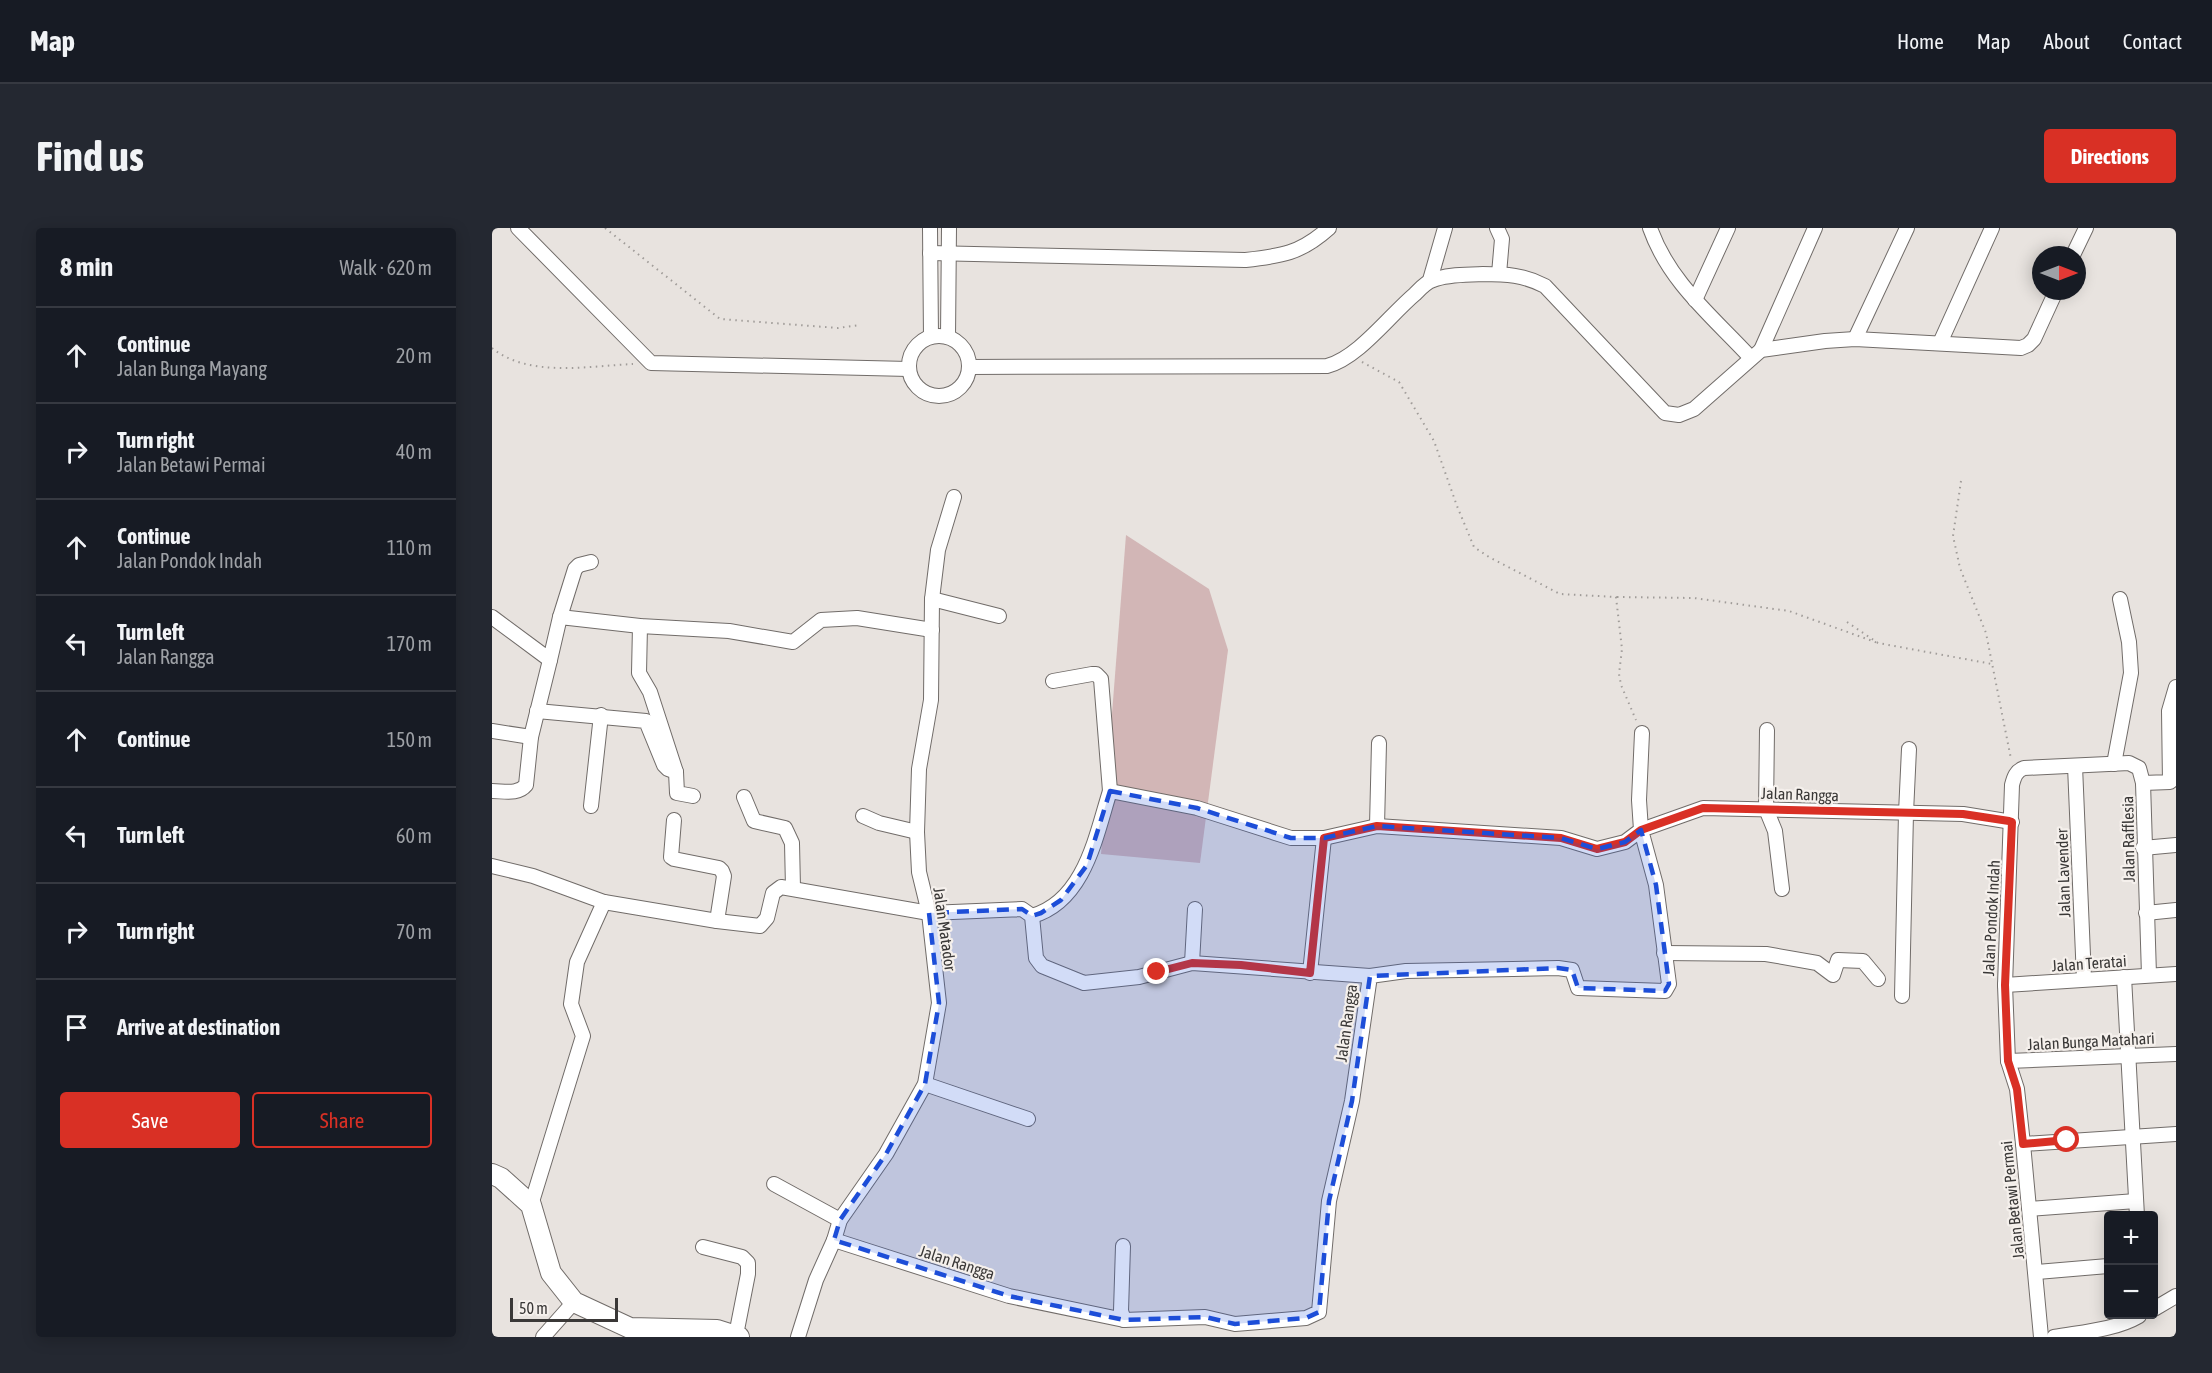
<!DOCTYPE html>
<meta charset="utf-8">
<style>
:root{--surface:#171b24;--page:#242831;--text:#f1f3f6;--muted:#9ea1a6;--line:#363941;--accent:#d93025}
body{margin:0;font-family:"Asap Condensed",sans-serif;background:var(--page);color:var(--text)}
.controls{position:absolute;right:18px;bottom:18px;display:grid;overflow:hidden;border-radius:6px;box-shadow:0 3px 15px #0003}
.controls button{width:54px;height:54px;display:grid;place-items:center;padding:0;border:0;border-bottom:2px solid var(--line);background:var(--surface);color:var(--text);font:30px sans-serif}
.compass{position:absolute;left:1540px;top:18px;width:54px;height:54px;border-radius:50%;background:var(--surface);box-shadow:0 3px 15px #0003;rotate:90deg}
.scale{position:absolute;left:18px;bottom:15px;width:108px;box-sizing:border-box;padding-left:6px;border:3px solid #3a3837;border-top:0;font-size:16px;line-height:21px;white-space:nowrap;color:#3a3837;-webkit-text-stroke:4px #f5f0ec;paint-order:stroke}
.stop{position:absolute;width:18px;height:18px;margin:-14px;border:4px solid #d93025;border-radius:50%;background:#fff}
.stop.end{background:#d93025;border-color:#fff;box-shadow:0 2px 6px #0008}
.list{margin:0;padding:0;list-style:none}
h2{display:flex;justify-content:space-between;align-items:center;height:78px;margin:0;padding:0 24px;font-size:26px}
h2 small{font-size:20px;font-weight:400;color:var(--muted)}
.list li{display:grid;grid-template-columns:39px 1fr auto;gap:18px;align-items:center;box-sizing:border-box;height:96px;padding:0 24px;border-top:2px solid var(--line)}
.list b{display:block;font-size:22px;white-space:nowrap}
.list p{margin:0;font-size:20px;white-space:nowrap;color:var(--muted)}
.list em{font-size:20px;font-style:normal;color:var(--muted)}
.actions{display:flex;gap:12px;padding:18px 24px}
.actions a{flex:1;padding:14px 0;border:2px solid var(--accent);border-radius:6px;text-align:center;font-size:21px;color:var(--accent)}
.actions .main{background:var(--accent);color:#fff}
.icon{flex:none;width:33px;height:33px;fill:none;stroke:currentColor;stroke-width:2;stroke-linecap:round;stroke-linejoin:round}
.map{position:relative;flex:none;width:1684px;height:1109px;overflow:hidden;border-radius:6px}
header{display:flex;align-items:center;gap:36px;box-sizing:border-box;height:84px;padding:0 30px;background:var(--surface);border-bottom:2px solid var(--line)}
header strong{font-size:28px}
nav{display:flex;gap:33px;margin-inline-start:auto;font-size:21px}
.intro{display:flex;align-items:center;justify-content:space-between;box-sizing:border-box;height:144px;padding:0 36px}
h1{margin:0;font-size:42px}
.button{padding:15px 27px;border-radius:6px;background:var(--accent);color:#fff;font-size:21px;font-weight:700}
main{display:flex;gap:36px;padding:0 36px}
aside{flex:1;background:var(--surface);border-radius:6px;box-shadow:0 3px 15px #0003}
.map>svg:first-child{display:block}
</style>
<header>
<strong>Map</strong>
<nav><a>Home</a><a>Map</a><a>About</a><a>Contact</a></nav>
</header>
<div class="intro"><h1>Find us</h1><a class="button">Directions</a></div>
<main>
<aside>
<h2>8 min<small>Walk · 620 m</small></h2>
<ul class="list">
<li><svg class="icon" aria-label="ahead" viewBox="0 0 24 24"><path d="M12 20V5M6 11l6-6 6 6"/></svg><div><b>Continue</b><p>Jalan Bunga Mayang</p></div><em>20 m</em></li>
<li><svg class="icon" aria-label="right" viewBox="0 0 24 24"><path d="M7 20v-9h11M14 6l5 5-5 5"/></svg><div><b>Turn right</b><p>Jalan Betawi Permai</p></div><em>40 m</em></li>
<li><svg class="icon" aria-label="ahead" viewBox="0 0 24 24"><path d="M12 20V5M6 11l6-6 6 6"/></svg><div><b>Continue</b><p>Jalan Pondok Indah</p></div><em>110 m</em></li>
<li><svg class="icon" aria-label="left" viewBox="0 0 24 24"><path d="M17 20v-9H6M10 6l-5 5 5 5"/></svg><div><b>Turn left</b><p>Jalan Rangga</p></div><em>170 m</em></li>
<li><svg class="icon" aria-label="ahead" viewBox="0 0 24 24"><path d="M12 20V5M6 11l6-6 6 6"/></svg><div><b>Continue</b></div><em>150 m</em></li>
<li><svg class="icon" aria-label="left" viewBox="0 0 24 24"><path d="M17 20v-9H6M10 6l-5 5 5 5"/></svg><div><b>Turn left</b></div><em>60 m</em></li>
<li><svg class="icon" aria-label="right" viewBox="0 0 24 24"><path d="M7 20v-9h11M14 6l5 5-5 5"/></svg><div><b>Turn right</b></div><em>70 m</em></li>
<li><svg class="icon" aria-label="arrive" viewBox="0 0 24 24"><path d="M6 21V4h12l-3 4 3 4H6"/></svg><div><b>Arrive at destination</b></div></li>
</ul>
<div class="actions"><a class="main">Save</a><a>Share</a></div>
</aside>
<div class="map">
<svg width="1684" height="1109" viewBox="0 0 1684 1109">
<rect width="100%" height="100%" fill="#e8e3df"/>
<polygon fill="#d2b6b6" points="634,307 717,361 736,422 708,635 609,626"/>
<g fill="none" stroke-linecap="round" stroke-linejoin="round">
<defs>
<g id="minor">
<polyline points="26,0 159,135 417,141"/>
<polyline points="438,0 439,108"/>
<polyline points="1005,0 1010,11 1007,46"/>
<path d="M1158 0C1177 54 1220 88 1258 129"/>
<path d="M438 25 753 32C789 28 808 26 837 0"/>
<polyline points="1581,27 1594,0"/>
<polyline points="938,52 953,0"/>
<polyline points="1203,72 1236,0"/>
<circle cx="447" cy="138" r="30"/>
<polyline points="456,109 457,0"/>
<polyline points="1363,111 1415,0"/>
<polyline points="1448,115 1500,0"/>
<polyline points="1269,122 1323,0"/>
<path d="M477 139 835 138C866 130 897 88 923 66 928 61 934 54 941 52 956 46 975 47 991 46 1014 46 1032 47 1053 58L1173 185 1187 187 1202 181 1269 122 1333 113 1363 111 1529 120 1536 117 1542 111 1564 63"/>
<polyline points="440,371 507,388"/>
<polyline points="0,389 58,432 68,389 148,398 237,403 301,414 329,392 365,390 440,402"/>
<polyline points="68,389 83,341 87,337 99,334"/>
<polyline points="148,398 147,445 158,464 184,544"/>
<polyline points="561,453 600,446 604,446 609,451 618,563"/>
<polyline points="45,483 154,493 172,537 176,541 184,544 185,565 201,568"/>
<polyline points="1275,502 1274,581 1283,603 1290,661"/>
<polyline points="0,503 39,509"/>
<polyline points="1622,536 1639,445 1637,414 1628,371"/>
<polyline points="1583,538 1592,751"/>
<polyline points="1651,555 1678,554 1677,483 1684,459"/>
<path d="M0 563C12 563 26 567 34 557L39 509 58 432"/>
<polyline points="252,569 262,593 293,600 300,615 301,660"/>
<polyline points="99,578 109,487"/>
<polyline points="371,588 387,595 425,604"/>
<polyline points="182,592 179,629 182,631 227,640 230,643 232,648 225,693"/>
<polyline points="885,598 887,515"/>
<polyline points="1651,620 1684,617"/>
<polyline points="0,638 41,648 112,674 225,693 268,698 275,690 281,665 289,659 437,685 530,681 540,688 544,730 550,738 592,755 647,749 700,735 878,748"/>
<polyline points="1654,685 1684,682"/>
<path d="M540 688C593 673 604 607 618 563L705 580 799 610H832L885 598 1069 610 1105 621 1133 614 1149 602 1147 572 1150 505"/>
<polyline points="1172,725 1274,726 1325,735 1341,747 1346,732 1371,733 1386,751"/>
<polyline points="700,735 703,681"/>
<polyline points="818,745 832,610"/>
<polyline points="1632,749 1645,988"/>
<polyline points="1513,757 1684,746"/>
<polyline points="1410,768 1414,585 1417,521"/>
<polyline points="1516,833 1684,826"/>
<polyline points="433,856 536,891"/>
<polyline points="1531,916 1684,906"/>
<polyline points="282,956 348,992"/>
<polyline points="39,977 91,808 79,776 85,734 112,674"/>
<polyline points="1538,981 1644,973"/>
<polyline points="342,1012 517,1068 632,1092 713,1089 743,1096 814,1090 827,1084 837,973 860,873 878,748 914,743 1066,740 1080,742 1086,760 1173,763 1177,756 1164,657 1149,602 1211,580 1471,586 1520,594"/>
<polyline points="631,1018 629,1083 632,1092"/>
<polyline points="211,1019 250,1029 256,1035 256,1046 244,1107"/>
<polyline points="1545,1044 1616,1038"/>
<polyline points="1662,1081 1684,1068"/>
<polyline points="51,1109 82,1074"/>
<polyline points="306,1109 324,1052 342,1012 348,992 394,926 433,856 447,775 437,685 427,644 425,604 427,541 439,472 440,371 446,322 462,269"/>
<path d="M1549 1109 1531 916 1525 861 1516 833 1513 757 1520 557C1522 549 1524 543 1532 540L1637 535 1647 540 1651 555 1657 747"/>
<path d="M1562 1109C1590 1104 1623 1102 1647 1088"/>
</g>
<polyline id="secondary" points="0,946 9,950 39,977 59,1045 82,1074 138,1100 225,1102 247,1109"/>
</defs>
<use href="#minor" stroke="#716c69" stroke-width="16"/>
<use href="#secondary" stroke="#716c69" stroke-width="22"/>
<g stroke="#a09c99" stroke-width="2" stroke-dasharray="1.5 4.5" stroke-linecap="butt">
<polyline points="113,0 228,91 346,100 368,97"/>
<path d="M0 120C37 150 96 138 141 136"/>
<polyline points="870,134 907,154 942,213 965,278 982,319 997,329 1068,366 1124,369 1130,421 1127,446 1129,457 1144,492"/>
<polyline points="1469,253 1461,308 1468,340 1494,405 1519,531"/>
<polyline points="1125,369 1202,370 1297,383 1386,415"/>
<polyline points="1355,394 1386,415 1500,436"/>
</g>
<use href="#minor" stroke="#fff" stroke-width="14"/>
<use href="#secondary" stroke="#fff" stroke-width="20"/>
</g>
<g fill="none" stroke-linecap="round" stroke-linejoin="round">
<polyline stroke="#d93025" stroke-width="8" points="665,744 700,735 749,737 818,745 832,610 885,598 1069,610 1105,621 1133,614 1149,602 1211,580 1471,586 1517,593 1520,594 1513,757 1516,833 1525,861 1531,916 1575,912"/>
</g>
<path fill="#1d4ed8" fill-opacity="0.2" stroke="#1d4ed8" stroke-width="4.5" stroke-dasharray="12 8" stroke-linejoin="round" d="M618 563 705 580 799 610H832L885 598 1069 610 1105 621 1133 614 1149 602 1164 657 1177 756 1173 763 1086 760 1080 742 1066 740 878 748 860 873 837 973 827 1084 814 1090 743 1096 713 1089 632 1092 517 1068 342 1012 348 992 394 926 433 856 447 775 437 685 530 681 540 688 549 685 569 672 595 637Z"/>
<g text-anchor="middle" stroke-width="4.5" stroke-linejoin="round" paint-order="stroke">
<g font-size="16" fill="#3a3837" stroke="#f5f0ec">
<text transform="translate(1308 566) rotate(2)" y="6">Jalan Rangga</text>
<text transform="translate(1636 611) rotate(-91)" y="6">Jalan Rafflesia</text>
<text transform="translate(1571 645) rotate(-92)" y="6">Jalan Lavender</text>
<text transform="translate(1499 690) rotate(-87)" y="6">Jalan Pondok Indah</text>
<text transform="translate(453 701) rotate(82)" y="6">Jalan Matador</text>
<text transform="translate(1597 735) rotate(-4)" y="6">Jalan Teratai</text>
<text transform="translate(854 795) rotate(-82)" y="6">Jalan Rangga</text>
<text transform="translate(1599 813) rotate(-3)" y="6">Jalan Bunga Matahari</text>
<text transform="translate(1520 972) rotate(-96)" y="6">Jalan Betawi Permai</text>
<text transform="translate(465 1034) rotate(18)" y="6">Jalan Rangga</text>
</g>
</g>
</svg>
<div class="controls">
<button>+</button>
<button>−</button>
</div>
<svg class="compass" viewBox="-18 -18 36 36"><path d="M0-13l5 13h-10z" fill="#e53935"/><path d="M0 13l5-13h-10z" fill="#9ea1a6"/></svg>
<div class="scale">50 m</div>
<div class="stop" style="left:1575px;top:912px"></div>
<div class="stop end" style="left:665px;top:744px"></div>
</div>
</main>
